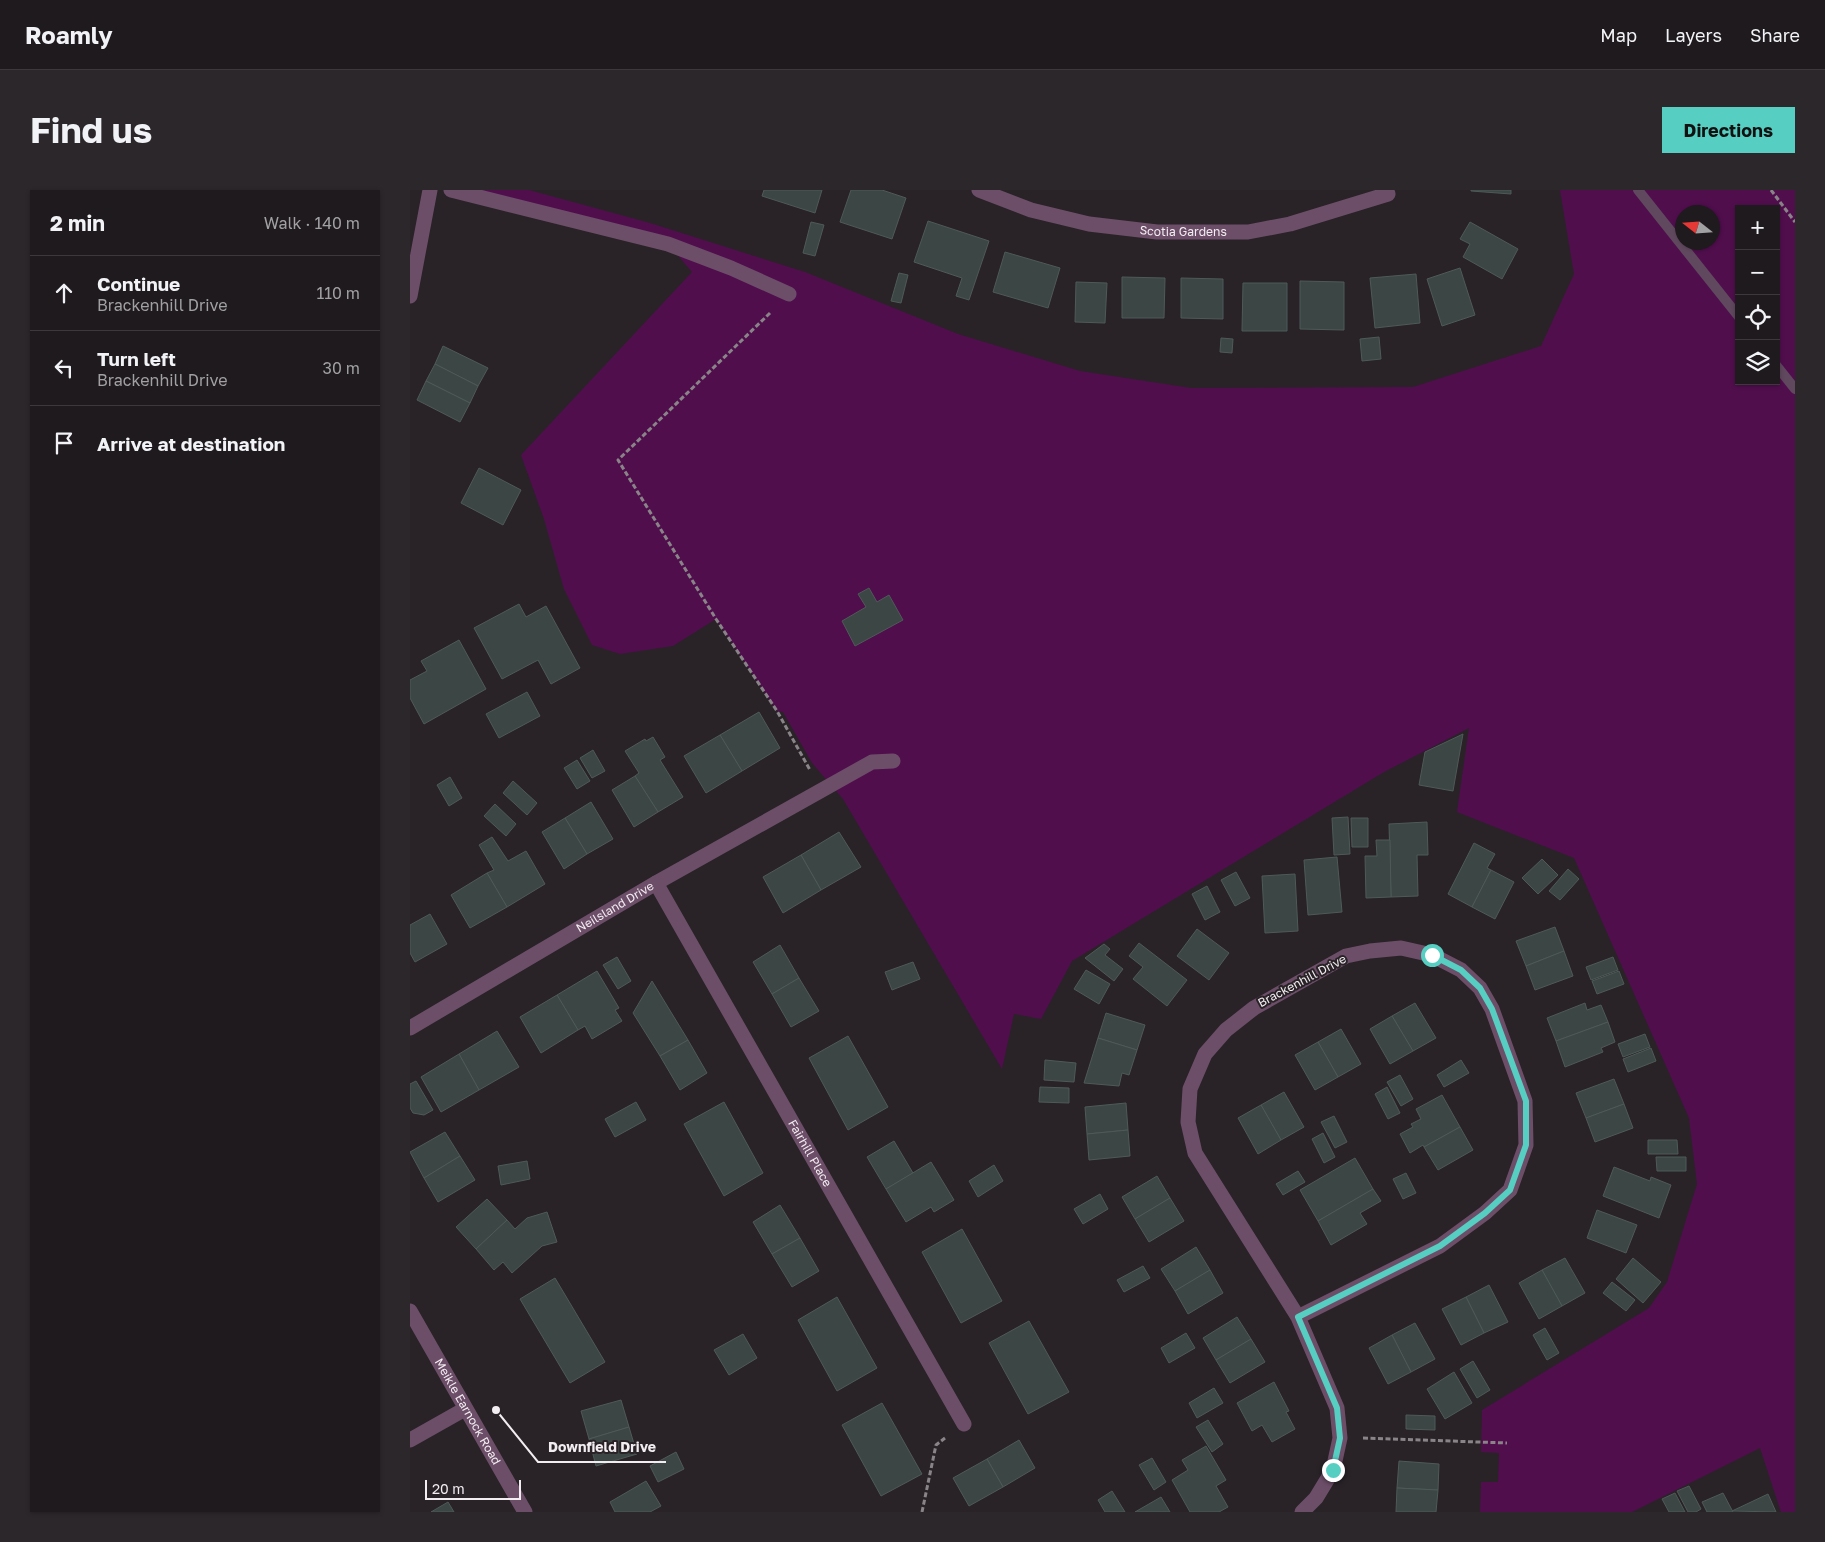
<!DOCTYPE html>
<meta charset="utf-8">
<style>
:root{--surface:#1f1a1e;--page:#2c272b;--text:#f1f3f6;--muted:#a1a1a4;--line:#3c383c;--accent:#57cec2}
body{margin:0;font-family:"Golos Text",sans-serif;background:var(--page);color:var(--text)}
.controls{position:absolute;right:15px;top:15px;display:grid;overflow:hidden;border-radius:0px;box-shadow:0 1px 4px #0004}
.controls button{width:45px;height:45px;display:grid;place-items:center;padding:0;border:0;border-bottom:1px solid var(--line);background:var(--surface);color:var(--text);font:25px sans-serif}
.compass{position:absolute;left:1265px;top:15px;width:45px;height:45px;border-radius:50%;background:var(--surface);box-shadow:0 1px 4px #0004;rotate:287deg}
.scale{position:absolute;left:15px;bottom:12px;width:96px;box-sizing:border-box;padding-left:5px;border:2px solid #f2edf1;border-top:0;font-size:14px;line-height:18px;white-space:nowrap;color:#f2edf1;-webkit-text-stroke:4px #292328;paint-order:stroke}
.stop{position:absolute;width:15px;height:15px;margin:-11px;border:4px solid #57cec2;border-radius:50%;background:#fff}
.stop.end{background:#57cec2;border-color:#fff;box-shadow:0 1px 5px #0008}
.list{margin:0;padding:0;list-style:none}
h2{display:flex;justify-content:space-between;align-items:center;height:65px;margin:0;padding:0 20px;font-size:21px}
h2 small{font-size:16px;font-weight:400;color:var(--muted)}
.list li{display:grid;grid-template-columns:32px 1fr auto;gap:15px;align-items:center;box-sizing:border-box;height:75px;padding:0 20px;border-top:1px solid var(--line)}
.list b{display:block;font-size:19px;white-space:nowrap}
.list p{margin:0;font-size:16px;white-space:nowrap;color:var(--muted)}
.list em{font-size:16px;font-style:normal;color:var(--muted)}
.icon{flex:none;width:28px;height:28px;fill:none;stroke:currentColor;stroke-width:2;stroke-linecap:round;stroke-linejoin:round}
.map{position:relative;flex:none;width:1385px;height:1322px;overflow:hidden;border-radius:0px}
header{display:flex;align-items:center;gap:30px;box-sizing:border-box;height:70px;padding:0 25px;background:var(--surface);border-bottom:1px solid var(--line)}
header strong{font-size:24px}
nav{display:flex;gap:28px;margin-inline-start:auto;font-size:18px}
.intro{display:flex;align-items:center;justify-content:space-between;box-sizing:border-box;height:120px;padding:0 30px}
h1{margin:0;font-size:35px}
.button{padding:12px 22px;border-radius:0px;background:var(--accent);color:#111;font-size:18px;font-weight:700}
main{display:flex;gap:30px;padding:0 30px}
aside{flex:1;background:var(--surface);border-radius:0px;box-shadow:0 1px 4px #0004}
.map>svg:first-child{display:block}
</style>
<header>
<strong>Roamly</strong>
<nav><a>Map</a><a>Layers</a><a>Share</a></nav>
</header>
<div class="intro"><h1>Find us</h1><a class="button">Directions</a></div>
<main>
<aside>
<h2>2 min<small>Walk · 140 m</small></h2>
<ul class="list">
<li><svg class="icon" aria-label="ahead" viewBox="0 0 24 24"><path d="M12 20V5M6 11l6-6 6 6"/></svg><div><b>Continue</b><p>Brackenhill Drive</p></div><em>110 m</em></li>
<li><svg class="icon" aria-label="left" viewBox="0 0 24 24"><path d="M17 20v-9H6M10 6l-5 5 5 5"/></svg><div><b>Turn left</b><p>Brackenhill Drive</p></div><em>30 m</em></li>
<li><svg class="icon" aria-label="arrive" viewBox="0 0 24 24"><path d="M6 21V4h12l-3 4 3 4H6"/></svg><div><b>Arrive at destination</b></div></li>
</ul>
</aside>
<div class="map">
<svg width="1385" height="1322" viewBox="0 0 1385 1322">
<rect width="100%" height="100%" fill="#292328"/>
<path fill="#500e4d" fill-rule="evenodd" d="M57 0H119L240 33 395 82 548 144 670 181 781 198 1003 197 1131 156 1164 84 1150 0H1385V1322H1371L1350 1258 1222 1322H1070L1071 1292H1088L1089 1263 1071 1262 1072 1220 1239 1118 1257 1092 1287 994 1279 928 1164 668 1047 622 1059 538 974 582 662 771 631 829 604 824 592 879 433 609 402 573 373 522 367 521 306 429 263 456 210 464 182 455 154 399 134 329 111 265 282 82 258 54ZM1329 19H1366V191H1329ZM1272 22H1302V52H1272Z"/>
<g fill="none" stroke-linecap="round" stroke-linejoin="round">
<g stroke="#60485f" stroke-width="10">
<polyline points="1228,0 1329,127"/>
<polyline points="1366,175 1385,199"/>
</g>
</g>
<g fill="#3b4645" stroke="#4e5a58">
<polygon points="354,0 412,0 405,23 352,6"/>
<polygon points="441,0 472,0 496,8 482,49 430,32"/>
<polygon points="1061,0 1101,0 1101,4 1061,1"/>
<polygon points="518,31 579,51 559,110 546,106 552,88 504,72"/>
<polygon points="401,32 414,35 405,66 393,63"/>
<polygon points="1060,32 1108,59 1092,89 1053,67 1060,54 1050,49"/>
<polygon points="595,62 650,78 638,118 583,102"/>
<polygon points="1050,78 1065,125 1032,136 1017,89"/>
<polygon points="489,83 498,85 491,113 481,111"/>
<polygon points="1006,84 1010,133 965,138 960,88"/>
<polygon points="712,87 755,88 754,128 712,128"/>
<polygon points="771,88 813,89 813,129 771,128"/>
<polygon points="890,91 934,92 934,140 890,139"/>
<polygon points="666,92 697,93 695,133 665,132"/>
<polygon points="833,93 877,93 877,141 832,141"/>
<polygon points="969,147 971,169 952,171 950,149"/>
<polygon points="811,148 823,149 822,163 810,162"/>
<polygon points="33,156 78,178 68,196 25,174"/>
<polygon points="25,174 68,196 60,213 16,191"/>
<polygon points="16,191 60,213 50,232 7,210"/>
<polygon points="69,278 111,300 93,335 51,313"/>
<polygon points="459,398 467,412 479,405 493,430 445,456 432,431 456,417 448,404"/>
<polygon points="109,414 116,427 136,416 170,478 141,494 128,470 92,489 64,438"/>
<polygon points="49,450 76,499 14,534 0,508 0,490 17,481 11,471"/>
<polygon points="117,502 130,526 89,548 76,524"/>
<polygon points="349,522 370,558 332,581 310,545"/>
<polygon points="1053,544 1043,601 1009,595 1015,562"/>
<polygon points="310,545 332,581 296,603 274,566"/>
<polygon points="243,547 255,567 250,570 273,607 248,622 225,586 229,583 215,561 235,549 236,551"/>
<polygon points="183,560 195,581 182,588 170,568"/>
<polygon points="167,570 180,591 167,599 154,578"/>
<polygon points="225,586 248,622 224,637 202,600"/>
<polygon points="40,587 52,608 39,616 27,595"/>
<polygon points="103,591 127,613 117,625 93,603"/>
<polygon points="181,612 203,649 177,664 155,628"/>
<polygon points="85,614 106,634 96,646 74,626"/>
<polygon points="938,627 940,664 924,665 922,628"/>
<polygon points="155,628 177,664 154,679 132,642"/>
<polygon points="941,628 958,628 958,657 942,657"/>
<polygon points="1017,632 1018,665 1007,665 1008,706 981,707 979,634"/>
<polygon points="429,642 451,677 411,700 391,665"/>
<polygon points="82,647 98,671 116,661 135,694 97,717 77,683 84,680 69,655"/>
<polygon points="966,650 980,650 981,707 956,708 955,666 967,666"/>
<polygon points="1064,653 1085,664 1077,678 1081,680 1062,717 1038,704"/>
<polygon points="391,665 411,700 373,723 353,687"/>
<polygon points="927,667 932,722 898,725 894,670"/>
<polygon points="1132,669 1148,685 1128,704 1112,688"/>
<polygon points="1158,679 1169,689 1150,710 1139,701"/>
<polygon points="1081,680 1104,692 1085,729 1062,717"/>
<polygon points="826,682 840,708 825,716 811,690"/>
<polygon points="77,683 97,717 60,738 41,705"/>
<polygon points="885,684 888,741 855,743 852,686"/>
<polygon points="797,696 810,722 795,730 782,704"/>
<polygon points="20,724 37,754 5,772 0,763 0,735"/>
<polygon points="1145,737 1154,761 1116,776 1106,751"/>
<polygon points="787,739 819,763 799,790 767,766"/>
<polygon points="729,753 777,790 757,816 723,789 733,777 719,766"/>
<polygon points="694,754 700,759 695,765 713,779 704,791 675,768"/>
<polygon points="370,755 389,788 362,804 343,772"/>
<polygon points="1154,761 1163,786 1125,800 1116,776"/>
<polygon points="207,767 221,791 208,799 193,775"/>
<polygon points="1203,767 1208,780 1181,790 1176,777"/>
<polygon points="503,772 510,789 482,800 475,782"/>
<polygon points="676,780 700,794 689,814 664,799"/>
<polygon points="187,781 209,818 205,820 212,831 182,849 175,836 168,840 147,805"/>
<polygon points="1209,781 1214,794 1187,804 1182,791"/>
<polygon points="389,788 409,821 381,837 362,804"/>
<polygon points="242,791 278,850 250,866 223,823"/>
<polygon points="147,805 168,840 131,863 110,827"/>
<polygon points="1005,813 1026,848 1003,861 982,826"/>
<polygon points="1175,813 1177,820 1191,815 1198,832 1146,851 1137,828"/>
<polygon points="696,823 735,835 727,860 688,848"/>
<polygon points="982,826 1003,861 980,874 960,839"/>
<polygon points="1198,832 1205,852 1191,858 1193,862 1155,877 1146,851"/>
<polygon points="931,839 951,874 928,887 908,852"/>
<polygon points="87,841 109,877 69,900 49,864"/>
<polygon points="1235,844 1240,857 1213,867 1208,854"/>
<polygon points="438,846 478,917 438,940 399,868"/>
<polygon points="688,848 727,860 719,885 712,883 709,896 674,893"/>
<polygon points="278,850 297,883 270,900 250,866"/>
<polygon points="908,852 928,887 905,900 885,865"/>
<polygon points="1241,858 1246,871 1218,882 1213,869"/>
<polygon points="49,864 69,900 31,922 11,887"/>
<polygon points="635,870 666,873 664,892 634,890"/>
<polygon points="1051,870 1059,883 1034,897 1027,885"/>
<polygon points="990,885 1003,909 991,916 977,892"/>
<polygon points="1204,889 1214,914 1176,928 1166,903"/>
<polygon points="6,891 23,920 14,925 3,923 0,918 0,894"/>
<polygon points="630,897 659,898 659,913 629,912"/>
<polygon points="977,897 990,923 978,929 965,904"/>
<polygon points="874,902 894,937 871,950 851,915"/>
<polygon points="1032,905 1050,937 1014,957 1013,955 1000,963 990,944 1003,937 1001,934 1011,929 1006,919"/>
<polygon points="226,912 236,930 205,947 195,929"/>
<polygon points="314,912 353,983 314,1006 274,934"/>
<polygon points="716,913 718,940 677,944 675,917"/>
<polygon points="1214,914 1223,938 1185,952 1176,928"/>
<polygon points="851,915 871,950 848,964 828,928"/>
<polygon points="924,926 937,952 925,958 911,932"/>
<polygon points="1050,937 1063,960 1028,980 1014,957"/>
<polygon points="718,940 720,966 679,970 677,944"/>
<polygon points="35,942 50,966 14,988 0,962"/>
<polygon points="913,943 925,967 914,973 902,949"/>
<polygon points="1238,950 1267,950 1268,964 1238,964"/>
<polygon points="484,951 503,983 476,999 457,967"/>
<polygon points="50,966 65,990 28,1012 14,988"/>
<polygon points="1246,967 1276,967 1276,981 1247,981"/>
<polygon points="945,968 963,999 908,1031 890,1000"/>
<polygon points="117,971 120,989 91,995 88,976"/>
<polygon points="521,972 544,1010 524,1022 521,1017 496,1032 476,999"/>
<polygon points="584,975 593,991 568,1007 559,991"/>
<polygon points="1204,977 1240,991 1241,987 1261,995 1249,1028 1193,1006"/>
<polygon points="888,981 895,992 873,1005 866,994"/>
<polygon points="996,983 1006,1003 993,1009 983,989"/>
<polygon points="747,986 760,1008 725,1029 712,1007"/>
<polygon points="963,999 971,1011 950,1023 957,1034 921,1055 908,1031"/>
<polygon points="690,1004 698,1019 673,1034 664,1019"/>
<polygon points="760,1008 774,1031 739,1052 725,1029"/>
<polygon points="77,1009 97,1030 66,1059 46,1037"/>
<polygon points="370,1015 390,1048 362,1064 343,1032"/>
<polygon points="1187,1020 1227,1035 1216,1063 1177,1048"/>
<polygon points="137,1022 147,1052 132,1056 102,1083 93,1072 84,1080 66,1059 97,1030 105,1039 117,1028"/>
<polygon points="552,1039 592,1111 551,1133 512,1062"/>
<polygon points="390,1048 409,1081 382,1097 362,1064"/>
<polygon points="786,1057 800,1080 765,1101 751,1079"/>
<polygon points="1155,1068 1175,1103 1152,1116 1132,1080"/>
<polygon points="1223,1068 1251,1092 1233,1113 1206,1089"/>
<polygon points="733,1076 740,1088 714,1102 707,1090"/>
<polygon points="800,1080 813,1103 778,1124 765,1101"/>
<polygon points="1132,1080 1152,1116 1129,1129 1109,1093"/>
<polygon points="145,1088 195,1172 160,1193 110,1109"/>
<polygon points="1202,1092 1225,1110 1216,1121 1193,1103"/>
<polygon points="1079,1095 1098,1132 1074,1143 1056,1107"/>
<polygon points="427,1107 467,1178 427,1201 388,1130"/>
<polygon points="1056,1107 1074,1143 1051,1155 1032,1119"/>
<polygon points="827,1127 841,1149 806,1170 793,1148"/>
<polygon points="619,1131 659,1202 618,1224 579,1153"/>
<polygon points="1005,1133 1025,1169 1001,1182 982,1145"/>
<polygon points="1135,1138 1149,1163 1137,1170 1123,1145"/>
<polygon points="776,1143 785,1158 759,1173 751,1158"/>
<polygon points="333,1144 347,1168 319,1185 304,1160"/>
<polygon points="982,1145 1001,1182 978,1194 959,1158"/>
<polygon points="841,1149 855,1172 820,1193 806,1170"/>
<polygon points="1063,1171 1080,1200 1067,1208 1050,1179"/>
<polygon points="1044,1182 1062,1213 1035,1229 1017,1199"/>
<polygon points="864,1192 879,1221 876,1222 885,1239 862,1252 852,1235 842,1241 827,1213"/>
<polygon points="804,1198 813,1213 787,1228 779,1213"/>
<polygon points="211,1210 219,1237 179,1249 171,1221"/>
<polygon points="472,1213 512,1284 471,1306 432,1235"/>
<polygon points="996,1225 1025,1226 1025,1240 996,1239"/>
<polygon points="798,1230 813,1254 802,1262 786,1237"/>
<polygon points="219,1237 227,1264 186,1276 179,1249"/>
<polygon points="609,1250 625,1278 593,1297 577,1269"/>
<polygon points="796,1256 816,1290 806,1296 818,1317 809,1322 780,1322 762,1290 778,1280 772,1270"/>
<polygon points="266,1262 274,1279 248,1292 240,1276"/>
<polygon points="742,1268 756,1292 744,1300 729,1275"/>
<polygon points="577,1269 593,1297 559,1316 543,1288"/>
<polygon points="989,1271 1029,1274 1028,1300 987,1298"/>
<polygon points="236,1291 251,1316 240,1322 205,1322 200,1312"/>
<polygon points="1279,1296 1291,1319 1286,1322 1278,1322 1267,1301"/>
<polygon points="987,1298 1028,1300 1026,1322 986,1322"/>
<polygon points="702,1301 715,1322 695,1322 688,1310"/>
<polygon points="1265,1303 1275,1322 1259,1322 1252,1309"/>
<polygon points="1313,1303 1323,1322 1297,1322 1292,1312"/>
<polygon points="1358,1304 1366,1322 1322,1321"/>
<polygon points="751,1307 760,1322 725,1322"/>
<polygon points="38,1312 44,1322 21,1322"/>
</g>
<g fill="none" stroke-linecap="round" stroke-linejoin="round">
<g stroke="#898488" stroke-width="3" stroke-dasharray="5 2.5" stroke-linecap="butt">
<polyline points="1361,0 1385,32"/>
<polyline points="360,123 208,270 306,429 367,521 400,580"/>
<polyline points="953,1248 1097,1253"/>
<polyline points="512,1322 526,1255 535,1248"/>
</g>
<g stroke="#6d4e69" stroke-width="15">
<polyline points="41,0 258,54 321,78 379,104"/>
<path id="s1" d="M569 0 621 20 679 34 747 42H838L880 34 978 4"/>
<polyline points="0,106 20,0"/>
<path id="s2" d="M246 693 554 1234"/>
<path id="s3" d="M0 838 246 693 462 572 483 571"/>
<path id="s4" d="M0 1121 115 1322"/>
<polyline points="888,1127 1030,1056 1075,1023 1100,1000 1116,955 1115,911 1082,819 1070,798 1051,780 1022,765 991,758 960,761 936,766 844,818 816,840 795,864 780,899 778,932 785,963 888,1127 927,1218 930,1248 923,1280 906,1308 892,1322"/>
<polyline points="0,1250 55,1219"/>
</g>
</g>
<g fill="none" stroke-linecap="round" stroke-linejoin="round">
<polyline stroke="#57cec2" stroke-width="6" points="923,1280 930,1248 927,1218 888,1127 1030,1056 1075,1023 1100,1000 1116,955 1116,911 1082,819 1070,798 1051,780 1022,765"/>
</g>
<g text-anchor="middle" stroke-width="4" stroke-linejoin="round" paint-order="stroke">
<g font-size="12" fill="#f2edf1" stroke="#292328">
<text dy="4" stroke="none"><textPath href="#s1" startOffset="210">Scotia Gardens</textPath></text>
<text dy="4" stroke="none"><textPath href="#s3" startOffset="238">Neilsland Drive</textPath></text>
<text transform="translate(892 791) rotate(-28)" y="4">Brackenhill Drive</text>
<text dy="4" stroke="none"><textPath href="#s2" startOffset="311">Fairhill Place</textPath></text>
<text dy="4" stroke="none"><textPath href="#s4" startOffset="116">Meikle Earnock Road</textPath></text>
</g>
</g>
<path fill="none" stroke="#f2edf1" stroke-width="2" d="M86 1220L128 1272H256"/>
<circle fill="#f2edf1" stroke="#292328" stroke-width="2" cx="86" cy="1220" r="5"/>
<g font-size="14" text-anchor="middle" font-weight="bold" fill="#f2edf1" stroke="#292328" stroke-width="4" stroke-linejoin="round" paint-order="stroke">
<text x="192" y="1262">Downfield Drive</text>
</g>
</svg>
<div class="controls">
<button>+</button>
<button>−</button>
<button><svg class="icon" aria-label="locate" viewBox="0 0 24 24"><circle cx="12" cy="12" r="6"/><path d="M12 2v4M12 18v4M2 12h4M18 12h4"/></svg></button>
<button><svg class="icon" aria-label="layers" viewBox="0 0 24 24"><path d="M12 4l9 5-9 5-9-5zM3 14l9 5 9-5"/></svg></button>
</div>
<svg class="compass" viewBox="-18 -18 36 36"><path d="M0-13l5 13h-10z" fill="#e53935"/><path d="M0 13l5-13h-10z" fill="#a1a1a4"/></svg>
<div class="scale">20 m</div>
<div class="stop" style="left:1022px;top:765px"></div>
<div class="stop end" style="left:923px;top:1280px"></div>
</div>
</main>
